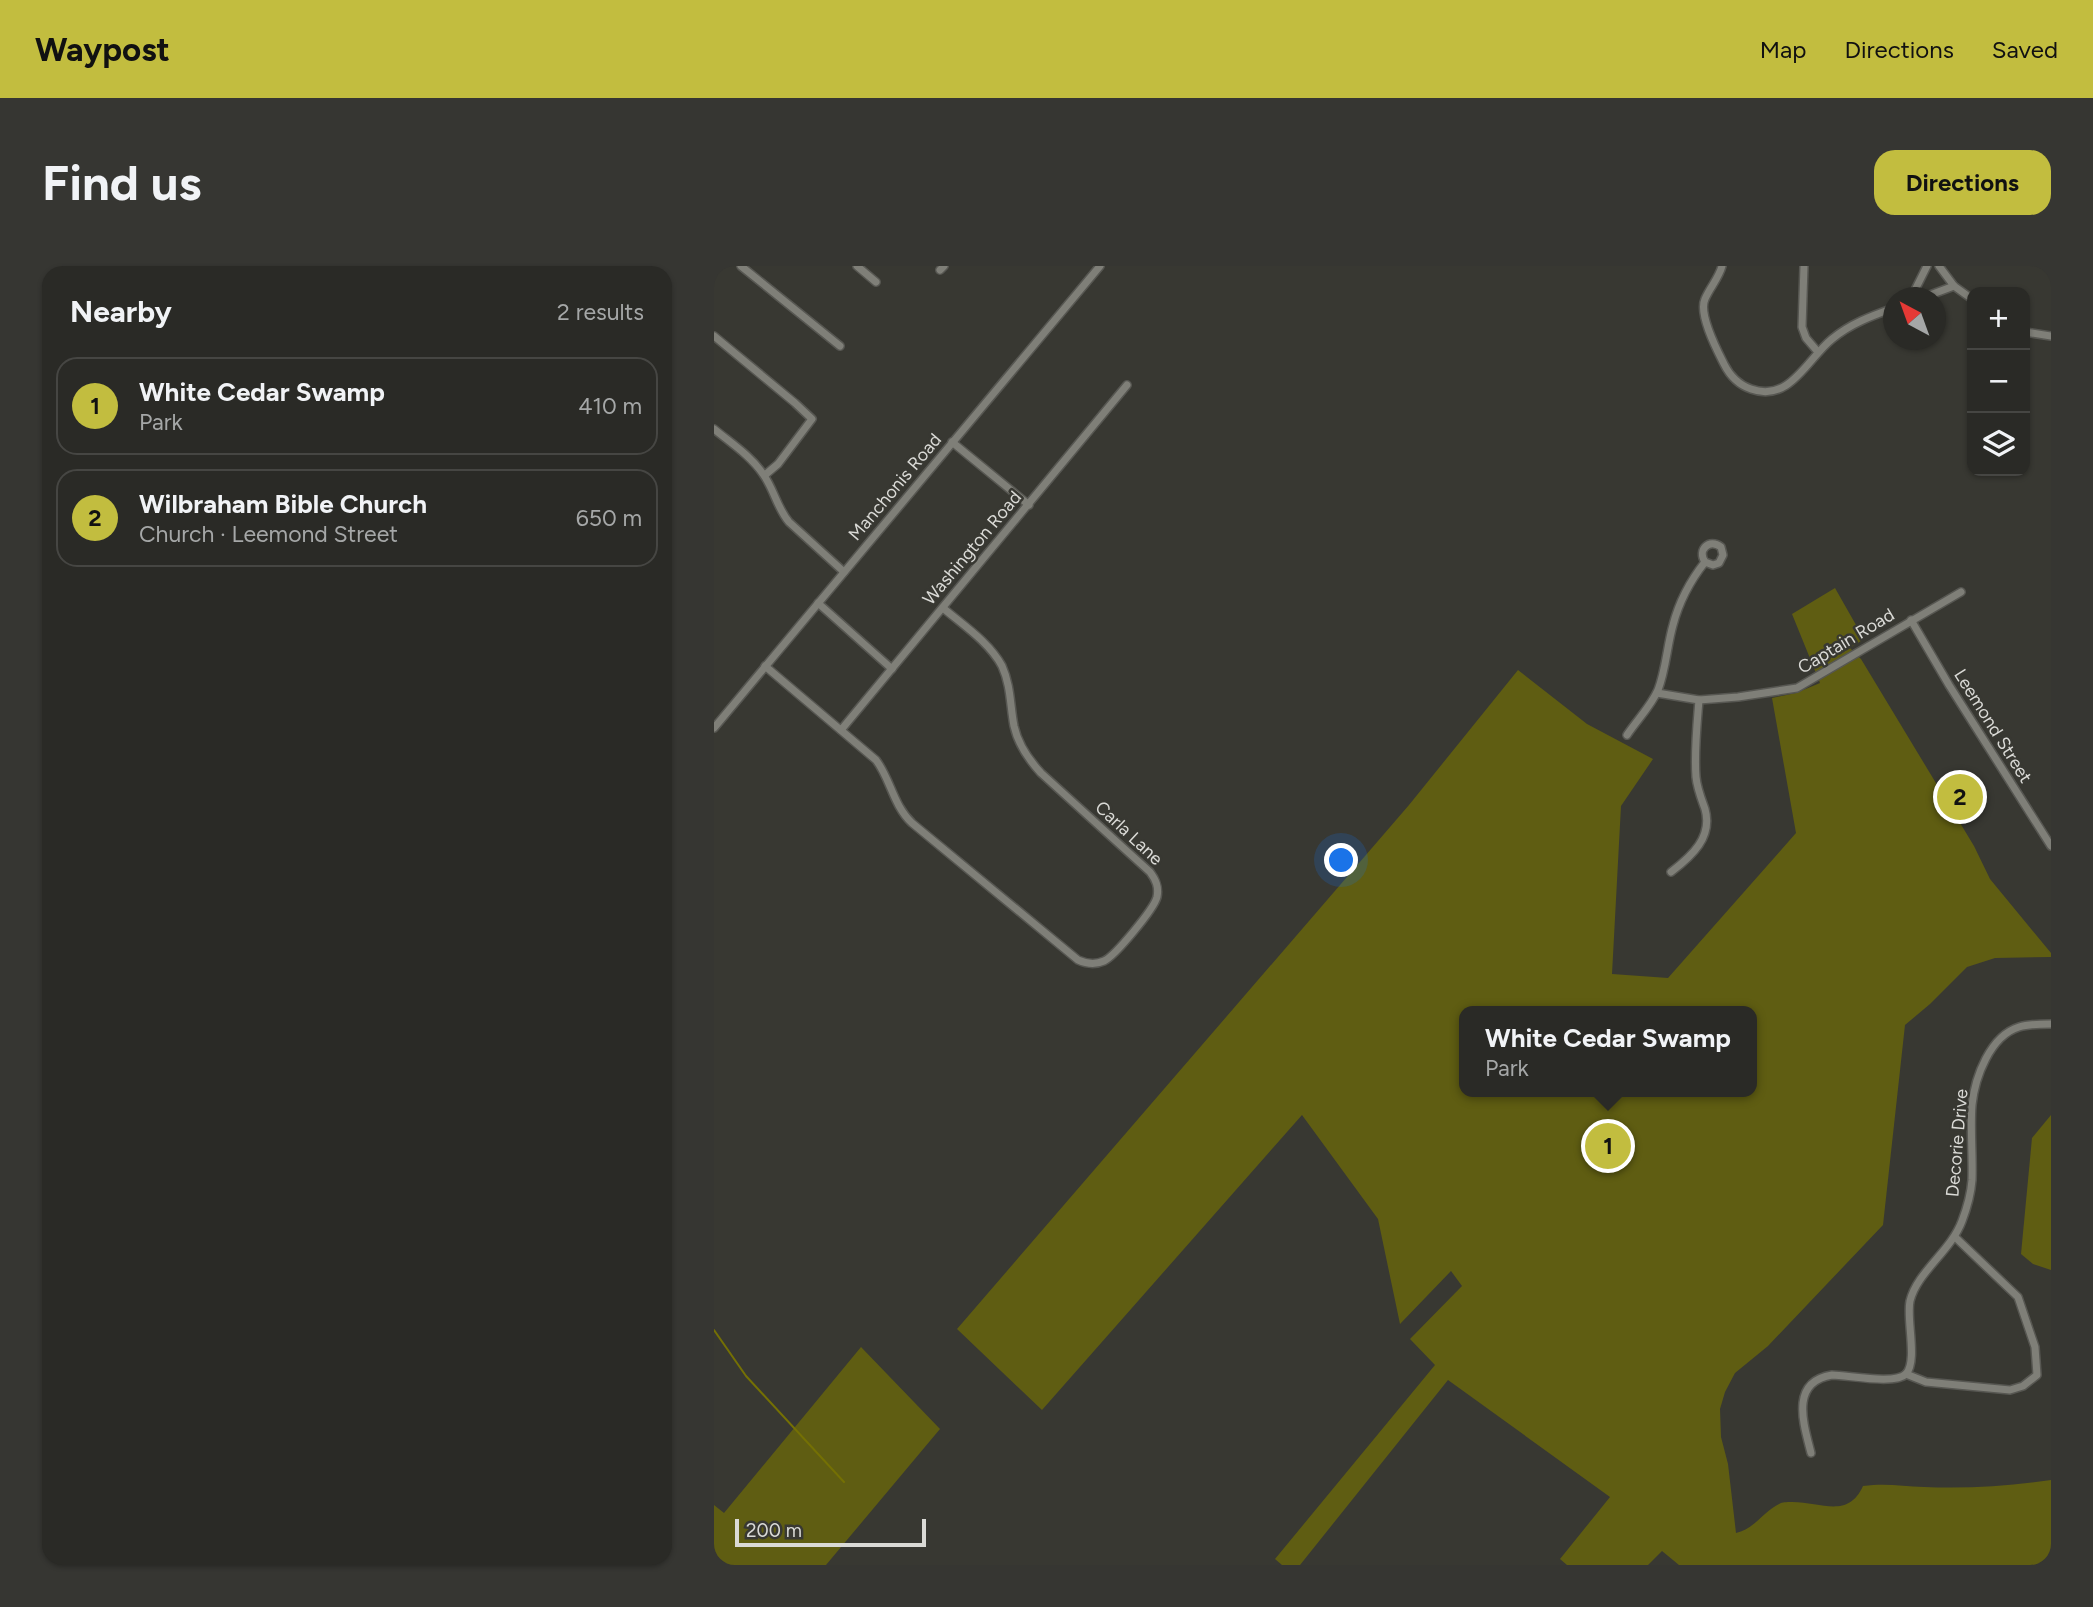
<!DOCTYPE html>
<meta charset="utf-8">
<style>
:root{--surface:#2a2a26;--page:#363632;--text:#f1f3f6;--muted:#a5a7a7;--line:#464643;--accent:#c2bd3f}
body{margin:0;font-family:Figtree,sans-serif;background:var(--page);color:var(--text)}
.controls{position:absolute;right:21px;top:21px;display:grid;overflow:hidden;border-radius:14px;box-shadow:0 2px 5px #0004}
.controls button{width:63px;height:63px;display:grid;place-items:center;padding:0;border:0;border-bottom:2px solid var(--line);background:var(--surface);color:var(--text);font:35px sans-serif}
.compass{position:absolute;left:1169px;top:21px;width:63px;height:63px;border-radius:50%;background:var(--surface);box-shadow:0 2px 5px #0004;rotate:319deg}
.scale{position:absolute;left:21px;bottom:18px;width:191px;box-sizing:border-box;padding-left:7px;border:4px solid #dadad6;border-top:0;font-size:19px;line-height:24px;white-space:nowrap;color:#dadad6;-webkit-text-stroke:5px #383832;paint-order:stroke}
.you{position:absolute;left:628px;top:595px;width:24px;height:24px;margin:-18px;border:5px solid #fff;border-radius:50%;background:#1a73e8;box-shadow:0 0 0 10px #1a73e833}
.badge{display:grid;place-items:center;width:46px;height:46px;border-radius:50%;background:var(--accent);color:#111;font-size:23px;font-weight:700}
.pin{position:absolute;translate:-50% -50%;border:4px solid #fff;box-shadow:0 2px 7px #0006}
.popup{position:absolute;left:745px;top:740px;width:298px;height:91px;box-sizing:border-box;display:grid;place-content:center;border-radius:14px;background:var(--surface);filter:drop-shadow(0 2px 5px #0005);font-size:23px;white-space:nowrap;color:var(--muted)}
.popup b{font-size:26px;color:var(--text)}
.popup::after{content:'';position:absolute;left:50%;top:100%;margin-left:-14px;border:14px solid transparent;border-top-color:var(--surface)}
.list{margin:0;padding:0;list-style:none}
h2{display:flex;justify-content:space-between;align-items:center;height:91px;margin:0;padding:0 28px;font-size:30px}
h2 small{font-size:23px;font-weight:400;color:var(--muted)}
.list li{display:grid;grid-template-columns:46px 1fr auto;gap:21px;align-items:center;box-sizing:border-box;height:98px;margin:0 14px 14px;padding:0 14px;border:2px solid var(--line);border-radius:21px}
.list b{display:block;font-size:26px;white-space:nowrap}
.list p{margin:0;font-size:23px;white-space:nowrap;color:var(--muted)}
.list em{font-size:23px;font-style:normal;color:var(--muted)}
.icon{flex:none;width:38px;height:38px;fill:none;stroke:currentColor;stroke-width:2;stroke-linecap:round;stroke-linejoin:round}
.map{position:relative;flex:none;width:1337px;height:1299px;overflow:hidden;border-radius:21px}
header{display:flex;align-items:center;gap:42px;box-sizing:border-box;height:98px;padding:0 35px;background:var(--accent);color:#111}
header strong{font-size:33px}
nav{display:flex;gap:38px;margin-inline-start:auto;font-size:24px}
.intro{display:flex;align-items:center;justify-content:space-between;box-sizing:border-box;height:168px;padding:0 42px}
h1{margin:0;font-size:49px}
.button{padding:18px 32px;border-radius:21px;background:var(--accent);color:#111;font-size:24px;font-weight:700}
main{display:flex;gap:42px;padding:0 42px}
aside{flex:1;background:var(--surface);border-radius:21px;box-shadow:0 2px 5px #0004}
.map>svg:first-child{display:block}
</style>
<header>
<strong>Waypost</strong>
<nav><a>Map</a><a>Directions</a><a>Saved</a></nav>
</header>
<div class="intro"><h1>Find us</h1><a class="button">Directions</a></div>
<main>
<aside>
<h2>Nearby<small>2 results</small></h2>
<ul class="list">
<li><span class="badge">1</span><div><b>White Cedar Swamp</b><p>Park</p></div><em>410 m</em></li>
<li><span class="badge">2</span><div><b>Wilbraham Bible Church</b><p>Church · Leemond Street</p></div><em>650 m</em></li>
</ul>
</aside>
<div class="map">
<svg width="1337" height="1299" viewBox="0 0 1337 1299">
<rect width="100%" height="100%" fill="#383832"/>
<g fill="#5f5d12" fill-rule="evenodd">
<path d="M1121 322 1150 373 1136 382 1147 393 1260 580 1276 613 1337 687V691L1281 692 1253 701 1216 738 1191 759 1169 959 1054 1080 1021 1107 1011 1126 1006 1143 1007 1171 1014 1198 1022 1267C1041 1263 1050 1244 1067 1237 1069 1236 1075 1236 1078 1236 1108 1236 1134 1253 1149 1220 1171 1217 1188 1220 1210 1221 1253 1223 1295 1220 1337 1214V1299H965L948 1285 934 1299H853L846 1293 896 1231 734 1114 586 1299H568L561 1293 721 1099 696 1073 748 1020 737 1005 686 1058 664 953 588 849 328 1144 243 1063 695 539 804 404 873 458 939 493 907 540 898 708 954 712 1082 567 1058 432 1082 427 1106 417 1078 348ZM750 745H1038V826H750Z"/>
<polygon points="1337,849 1337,1004 1319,998 1307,988 1318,872"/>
<polygon points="147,1081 226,1163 112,1299 0,1299 0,1239 10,1247"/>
</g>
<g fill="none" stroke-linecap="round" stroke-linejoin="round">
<polyline stroke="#747004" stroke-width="2" points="0,1064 32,1110 130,1216"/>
<defs>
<g id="minor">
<polyline points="27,0 126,80"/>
<polyline points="143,0 162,16"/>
<path d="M1008 0C1005 12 996 21 991 33 984 48 1003 84 1010 98 1016 110 1025 119 1037 123 1076 137 1093 93 1118 73 1136 58 1157 50 1180 42"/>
<polyline points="1090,0 1088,61 1092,72 1104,86"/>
<polyline points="1225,0 1240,20 1258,33"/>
<polyline points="226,4 230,0"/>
<polyline points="1197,32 1213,0"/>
<polyline points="1208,32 1240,20"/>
<polyline points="1311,66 1337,70"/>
<polyline points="0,70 81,137 98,153 64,198 51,209"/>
<path d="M0 163C17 177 37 190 49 208 60 223 63 242 75 256L130 306"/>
<polyline points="238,176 315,239"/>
<polyline points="104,337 178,403"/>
<polyline points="1197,354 1235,419 1337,580"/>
<path d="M51 400 162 494C177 514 179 539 198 557L364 694C373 698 381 699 390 695 401 690 440 643 443 631 445 621 442 614 436 606L327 507C314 493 304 478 300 460 296 439 297 420 288 400 275 376 249 359 229 342"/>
<polyline points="943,427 985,434 1024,431 1083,422 1247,326"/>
<polyline points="0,462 386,0"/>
<polyline points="127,464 413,119"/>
<path d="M913 469C923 454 937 440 944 424 952 403 953 380 959 359 965 336 976 315 991 296 983 284 995 272 1007 281L1009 289 1005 297 999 299 991 296"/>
<path d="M957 606C978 590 999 571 991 543 987 532 983 522 982 511 980 486 983 459 985 434"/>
<polyline points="1192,1108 1212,1116 1296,1124 1309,1120 1323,1109 1321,1081 1304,1031 1241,971"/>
<path d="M1097 1187C1090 1159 1075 1116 1118 1109 1134 1109 1181 1119 1192 1108 1204 1095 1192 1053 1196 1035 1203 1006 1237 985 1248 955 1253 942 1257 927 1258 914 1259 889 1256 864 1258 839 1261 811 1276 770 1305 761 1315 758 1327 758 1337 758"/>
</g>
</defs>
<use href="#minor" stroke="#575752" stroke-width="10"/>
<use href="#minor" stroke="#7f7f78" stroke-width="7"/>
</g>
<g text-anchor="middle" stroke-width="5" stroke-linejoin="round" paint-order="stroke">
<g font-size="18" fill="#dadad6" stroke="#383832">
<text transform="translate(181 221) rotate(-50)" y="6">Manchonis Road</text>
<text transform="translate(258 282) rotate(-50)" y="6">Washington Road</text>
<text transform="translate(1132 375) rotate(-31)" y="6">Captain Road</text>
<text transform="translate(1279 460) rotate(58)" y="6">Leemond Street</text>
<text transform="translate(415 567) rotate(43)" y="6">Carla Lane</text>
<text transform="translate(1243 877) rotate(-85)" y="6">Decorie Drive</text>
</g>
</g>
</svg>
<div class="controls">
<button>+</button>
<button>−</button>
<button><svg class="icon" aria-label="layers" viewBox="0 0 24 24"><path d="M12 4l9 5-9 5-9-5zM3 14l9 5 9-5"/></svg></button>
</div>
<svg class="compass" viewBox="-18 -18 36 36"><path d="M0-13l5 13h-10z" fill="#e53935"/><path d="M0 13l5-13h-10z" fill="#a5a7a7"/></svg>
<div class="scale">200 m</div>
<div class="you"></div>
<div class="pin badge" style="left:894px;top:880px">1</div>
<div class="popup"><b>White Cedar Swamp</b>Park</div>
<div class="pin badge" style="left:1246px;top:531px">2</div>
</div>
</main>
